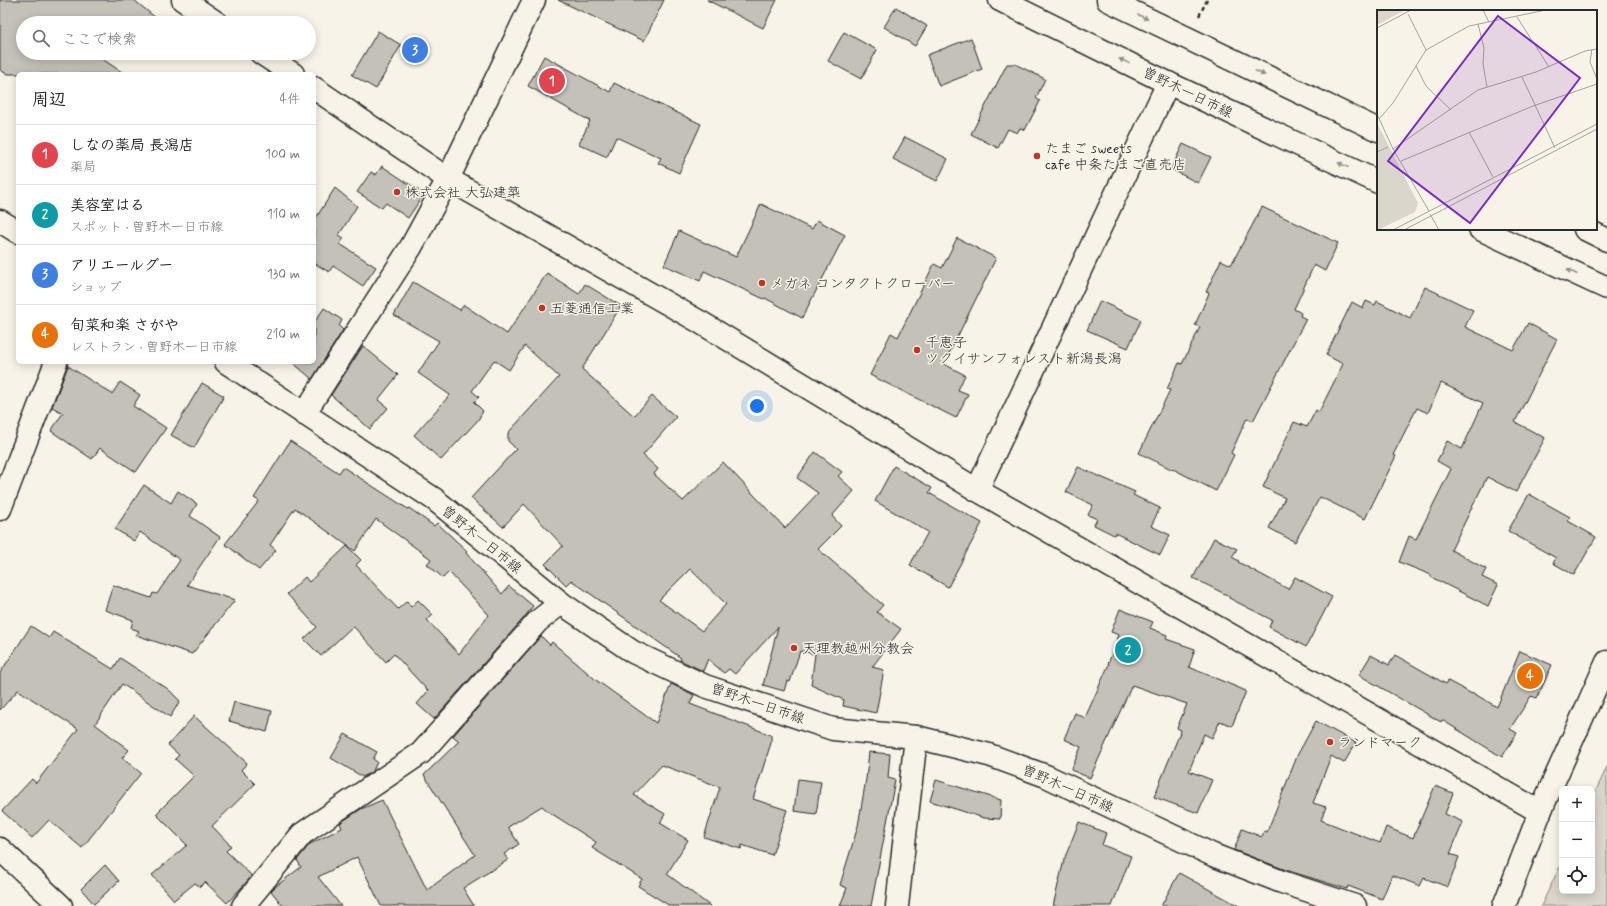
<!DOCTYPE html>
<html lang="ja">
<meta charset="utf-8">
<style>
:root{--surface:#fff;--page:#f2f2f2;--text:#202124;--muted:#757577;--line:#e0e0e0;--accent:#c8321e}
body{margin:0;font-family:Mynerve,"Klee One",sans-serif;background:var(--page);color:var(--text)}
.controls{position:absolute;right:12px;bottom:12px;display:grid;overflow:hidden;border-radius:6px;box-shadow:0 2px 10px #0003}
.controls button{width:36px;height:36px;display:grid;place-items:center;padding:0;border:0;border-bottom:1px solid var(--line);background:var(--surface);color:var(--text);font:20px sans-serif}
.you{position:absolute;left:757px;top:406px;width:14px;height:14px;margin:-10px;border:3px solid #fff;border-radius:50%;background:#1a73e8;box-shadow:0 0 0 6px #1a73e833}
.badge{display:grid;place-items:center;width:26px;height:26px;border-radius:50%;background:var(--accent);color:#fff;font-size:13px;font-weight:700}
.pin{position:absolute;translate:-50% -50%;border:2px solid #fff;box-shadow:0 1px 4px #0006}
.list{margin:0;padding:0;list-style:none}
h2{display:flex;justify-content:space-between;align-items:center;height:52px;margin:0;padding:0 16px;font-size:17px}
h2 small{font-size:13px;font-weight:400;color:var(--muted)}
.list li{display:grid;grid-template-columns:26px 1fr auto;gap:12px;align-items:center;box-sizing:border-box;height:60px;padding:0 16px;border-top:1px solid var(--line)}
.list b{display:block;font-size:15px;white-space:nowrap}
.list p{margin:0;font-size:13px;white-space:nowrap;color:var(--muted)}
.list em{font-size:13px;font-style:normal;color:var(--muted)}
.icon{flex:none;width:22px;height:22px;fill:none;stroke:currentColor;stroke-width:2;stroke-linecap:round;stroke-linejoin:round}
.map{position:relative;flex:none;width:1607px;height:906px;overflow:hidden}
.search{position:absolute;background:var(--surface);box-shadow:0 2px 10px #0003;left:16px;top:16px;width:300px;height:44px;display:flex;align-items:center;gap:10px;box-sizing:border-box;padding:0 14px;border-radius:22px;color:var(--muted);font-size:15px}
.panel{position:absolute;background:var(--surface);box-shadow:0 2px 10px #0003;left:16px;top:72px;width:300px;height:292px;border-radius:6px}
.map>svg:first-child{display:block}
</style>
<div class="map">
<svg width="1607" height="906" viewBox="0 0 1607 906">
<rect width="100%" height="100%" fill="#f7f3e8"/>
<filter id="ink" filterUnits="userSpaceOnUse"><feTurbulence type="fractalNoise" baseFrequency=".025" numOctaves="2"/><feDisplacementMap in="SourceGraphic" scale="8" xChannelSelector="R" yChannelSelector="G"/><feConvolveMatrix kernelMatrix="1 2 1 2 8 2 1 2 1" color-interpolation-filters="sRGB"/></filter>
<g filter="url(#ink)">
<polygon fill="#dad6cc" stroke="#82807c" points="1607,767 1607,906 1541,906 1562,862 1562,891 1592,891 1592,799"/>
<g fill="#c4c1b9" stroke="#2b2b2b" fill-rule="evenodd">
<polygon points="0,0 134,0 162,23 23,23 23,53 93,53 125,74 7,74 0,70"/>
<polygon points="558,0 664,0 644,41"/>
<polygon points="707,0 777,0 763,28"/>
<polygon points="896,7 927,26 915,46 884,27"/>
<polygon points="378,31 401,45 376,89 352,75"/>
<polygon points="844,32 877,50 861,79 828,61"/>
<polygon points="971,38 982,69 939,86 927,55"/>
<polygon points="544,56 610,92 614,83 701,124 679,173 658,163 661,158 616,137 607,157 579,144 590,121 528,86"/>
<polygon points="1007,64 1015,64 1045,79 1036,98 1040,101 1025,130 1020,128 1017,133 1008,129 998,148 971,134"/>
<polygon points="905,137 948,159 937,181 893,159"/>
<polygon points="1183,144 1211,157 1198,183 1171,169"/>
<polygon points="382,166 424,194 408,218 386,203 382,208 357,192 371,172 376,175"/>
<polygon points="335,188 357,206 339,235 344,238 340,244 376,267 363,286 333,266 329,272 314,263 314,221"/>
<polygon points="761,204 812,229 817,220 845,235 802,318 765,298 764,299 704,271 700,281 664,265 679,231 736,257"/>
<polygon points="1262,207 1338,243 1325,271 1314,265 1294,309 1301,313 1300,316 1306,319 1253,421 1247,418 1231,453 1234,455 1216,491 1173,469 1173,470 1139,453 1170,390 1167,389 1179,363 1182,364 1200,327 1195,325 1209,293 1206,292 1221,260 1231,265"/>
<polygon points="957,238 996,258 944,364 965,375 958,390 968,394 956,418 870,375 891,333 898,337 934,264 942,268"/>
<path d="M547 273 579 294 585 284 621 306 582 369 634 416 652 396 676 417 643 455 658 469 654 474 683 501 723 462 785 528 818 493 797 478 815 452 842 472 838 476 854 491 832 516 841 526 818 549 883 605 877 612 901 629 872 667 884 670 876 713 843 706 844 700 811 685 815 654 800 651 790 682 787 681 784 691 763 685 778 627 735 674 729 669 724 673 708 659 703 671 680 660 681 658 571 580 566 585 545 564 563 546 524 504 503 527 471 498 516 449 508 441V433L559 377 525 346 509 370 494 360 472 391 479 397 474 402 483 411 478 420 441 460 414 435 450 395 418 373 439 341 394 315 413 282 460 310 464 305 507 334ZM690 569 726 604 702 631 659 600Z"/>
<polygon points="1425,287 1473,310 1465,327 1513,350 1528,323 1557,339 1515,422 1545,438 1516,492 1487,477 1451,550 1486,569 1482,577 1498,585 1488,606 1431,577 1431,575 1399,562 1409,536 1416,539 1451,469 1437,461 1447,441 1462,449 1483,403 1441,383 1428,413 1417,408 1393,455 1396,456 1365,519 1320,497 1295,542 1269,528 1285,498 1263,487 1294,422 1307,427 1316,410 1319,412 1343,364 1326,355 1352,302 1363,308 1366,301 1375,305 1377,301 1410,318"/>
<polygon points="1100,301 1141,320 1128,348 1087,330"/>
<polygon points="324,308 342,320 339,326 343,330 312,379 292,362 314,362 314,323"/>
<polygon points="363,346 398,375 378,400 388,408 370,429 331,395"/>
<polygon points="68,366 112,394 120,382 140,395 133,406 166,428 136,472 100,448 92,459 51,431 63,413 52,407"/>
<polygon points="202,383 224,396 194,448 171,435"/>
<polygon points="290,441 339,473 343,467 408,509 409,508 434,526 437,523 467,551 466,553 502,594 509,586 533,606 523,619 434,719 417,704 428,691 394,654 386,662 353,626 321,656 304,639 317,627 287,594 305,577 309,582 347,546 361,560 356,565 398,609 407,601 411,607 418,600 433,615 427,620 459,654 489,615 449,572 443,578 427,564 431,559 376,519 355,551 295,508 270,545 276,550 259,570 225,544 259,501 254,498"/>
<polygon points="894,466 932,488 929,493 982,523 948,587 910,565 928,532 875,501"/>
<polygon points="1078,467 1135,492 1133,495 1160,508 1151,526 1170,535 1160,555 1115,533 1114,535 1094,525 1097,519 1088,515 1093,505 1066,492"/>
<polygon points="144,485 171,503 178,491 197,504 190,516 220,537 187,585 235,600 192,654 136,635 139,631 131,628 133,620 105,610 113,585 151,598 153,593 157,594 180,560 140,532 134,541 115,529"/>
<polygon points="1529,494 1570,517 1568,521 1596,537 1574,575 1553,563 1556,558 1508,531"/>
<polygon points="1214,538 1237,549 1232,557 1239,561 1238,562 1288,589 1295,577 1332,597 1306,647 1269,627 1272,620 1229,598 1229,596 1193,578"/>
<polygon points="1120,609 1153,622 1150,628 1167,635 1166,639 1195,649 1189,667 1246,691 1232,726 1220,721 1212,738 1204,734 1189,771 1212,780 1198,813 1154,797 1181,730 1177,728 1187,704 1132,685 1090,778 1071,770 1081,747 1064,739 1075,713 1085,718 1109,664 1108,664 1119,635 1111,632"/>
<polygon points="31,626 49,638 53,632 113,669 120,658 168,689 180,701 170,717 122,684 95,724 129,750 122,758 141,773 82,848 49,820 32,838 2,811 32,779 36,783 78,729 18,690 0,710 0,673"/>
<polygon points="541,636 550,645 552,642 596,680 656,723 671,684 694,695 690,704 771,735 771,743 753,799 787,810 772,855 742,845 741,849 704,837 720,787 662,765 634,795 665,814 660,823 688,840 667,874 710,906 670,906 638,886 642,879 592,848 596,842 549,812 542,806 508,827 519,844 504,854 508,860 463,888 474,906 381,906 357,857 318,877 341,906 283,906 271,891 275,887 301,867 297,860 310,844 342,828 340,823 361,809 382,800 427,890 475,855 424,775 459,741 453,736"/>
<polygon points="1520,651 1552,665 1537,698 1531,696 1510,729 1517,733 1502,757 1442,720 1441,722 1359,675 1371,655 1389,665 1395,655 1446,684 1448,681 1472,694 1473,693 1497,707"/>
<polygon points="234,702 272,711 267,732 229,721"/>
<polygon points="194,716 247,763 241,770 255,784 212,826 231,846 226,851 252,876 227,903 205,882 200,887 195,883 174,900 152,875 187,845 156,814 194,776 175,759 179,755 168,745"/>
<polygon points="1316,721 1356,743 1344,763 1331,756 1313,803 1326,807 1321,820 1380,843 1386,827 1413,838 1435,786 1453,793 1445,814 1463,822 1450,854 1459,857 1448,887 1424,878 1420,886 1392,875 1382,899 1348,886 1347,889 1286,870 1234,850 1242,829 1262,837 1264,831 1267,832 1298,754"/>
<polygon points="345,734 377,752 373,759 377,762 373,771 363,777 331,758"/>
<polygon points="869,752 890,754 888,778 895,780 871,906 840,906 847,888 840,885 858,826 866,779"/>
<polygon points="798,779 821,782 816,814 794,811"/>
<polygon points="936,780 1001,800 1000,819 984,818 930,801"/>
<polygon points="1079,822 1106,833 1102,845 1131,856 1112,906 1053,906 1064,860"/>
<polygon points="105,865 119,881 94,904 81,889"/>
<polygon points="1179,873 1239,906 1161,906"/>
</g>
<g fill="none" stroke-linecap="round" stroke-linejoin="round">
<defs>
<g id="minor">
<polyline points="304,414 411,247 448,179 534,0"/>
<polyline points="977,490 1168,83"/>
<polyline points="0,509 56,362"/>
<polyline points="0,849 61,906"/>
<polyline points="243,906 302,834 421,753 538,621 561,603"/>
<polyline points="897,906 916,737"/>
</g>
<g id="tertiary">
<polyline points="183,0 217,23"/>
<polyline points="261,53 293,74"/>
<polyline points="314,88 448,179 700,322 977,490 1540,812"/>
</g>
<g id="secondary">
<polyline points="1000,0 1168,83 1378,182"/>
<polyline points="1108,0 1378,130"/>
<polyline points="0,221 18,232"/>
<polyline points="1480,229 1607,288"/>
<polyline points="1585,229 1607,240"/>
<polyline points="226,362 434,499 561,603 633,652 705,686 833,729 916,737 989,755 1046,776 1213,855 1282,882 1355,906"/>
<polyline points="1504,906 1540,812 1607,662"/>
</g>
</defs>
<use href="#minor" stroke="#2b2b2b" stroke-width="25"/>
<use href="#tertiary" stroke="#2b2b2b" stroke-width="25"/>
<use href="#secondary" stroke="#2b2b2b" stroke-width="25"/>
<polyline stroke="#2b2b2b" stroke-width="2.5" stroke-dasharray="4 3" stroke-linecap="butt" points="1199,16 1207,0"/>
<use href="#minor" stroke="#f7f3e8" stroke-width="22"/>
<use href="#tertiary" stroke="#f7f3e8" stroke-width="22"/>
<use href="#secondary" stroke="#f7f3e8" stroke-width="22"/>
</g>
<defs><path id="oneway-solid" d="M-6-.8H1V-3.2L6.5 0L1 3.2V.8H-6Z"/></defs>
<g fill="#918f8a">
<use href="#oneway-solid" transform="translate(1143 17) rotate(26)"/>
<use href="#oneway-solid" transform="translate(1124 61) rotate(-154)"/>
<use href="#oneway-solid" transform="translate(1260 73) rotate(26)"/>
<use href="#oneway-solid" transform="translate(1343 165) rotate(-155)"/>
<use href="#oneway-solid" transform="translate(1572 272) rotate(-155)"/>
</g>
</g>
<g fill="#c8321e" stroke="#f7f3e8" stroke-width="1.5">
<circle cx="1037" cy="156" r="4"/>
<circle cx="397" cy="192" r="4"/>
<circle cx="762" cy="283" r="4"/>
<circle cx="542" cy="308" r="4"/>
<circle cx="917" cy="350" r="4"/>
<circle cx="794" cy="648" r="4"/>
<circle cx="1330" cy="742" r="4"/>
</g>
<g text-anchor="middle" stroke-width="3" stroke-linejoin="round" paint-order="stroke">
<g font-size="14" fill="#2b2b2b" stroke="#f7f3e8">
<text transform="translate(1188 92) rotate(26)" y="5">曽野木一日市線</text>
<text transform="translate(482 539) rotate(39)" y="5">曽野木一日市線</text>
<text transform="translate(758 703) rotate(19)" y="5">曽野木一日市線</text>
<text transform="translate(1068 788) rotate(24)" y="5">曽野木一日市線</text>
</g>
<g font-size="14" fill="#2b2b2b" stroke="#f7f3e8" text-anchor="start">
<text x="1045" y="153">たまご sweets<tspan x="1045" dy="16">cafe 中条たまご直売店</tspan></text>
<text x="405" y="197">株式会社 大弘建築</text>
<text x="770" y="288">メガネ コンタクトクローバー</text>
<text x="550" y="313">五菱通信工業</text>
<text x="925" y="347">千恵子<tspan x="925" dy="16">ツクイサンフォレスト新潟長潟</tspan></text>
<text x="802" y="653">天理教越州分教会</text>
<text x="1338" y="747">ランドマーク</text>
</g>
</g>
<g transform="translate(1377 10)">
<rect width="220" height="220" fill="#f7f3e8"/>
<path d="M0 0H28L0 15ZM0 113 41 193 38 202 1 220Z" fill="#dad6cc"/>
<path fill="none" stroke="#a5a39c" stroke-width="1" d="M106 0 112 12M31 4 49 40M140 7 172 57M101 14 107 38 106 54 110 77M0 18 34 0M215 39 213 52 220 69M39 56 49 76 74 100M145 67 178 138M0 104 16 139M2 109 16 93 49 40 92 16 169 0M92 122 116 167M0 142 11 137M24 151 156 96 220 74M52 201 16 139 101 80 159 62 208 41 220 39M53 204 62 220M16 220 220 114M27 220 220 119"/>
<path fill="#7b2cbf" fill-opacity="0.15" stroke="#7b2cbf" stroke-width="2" d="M121 6 203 68 93 213 11 151Z"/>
<rect width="220" height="220" fill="none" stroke="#2b2b2b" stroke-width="2"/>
</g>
</svg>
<div class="controls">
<button>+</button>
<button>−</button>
<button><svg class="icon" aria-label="locate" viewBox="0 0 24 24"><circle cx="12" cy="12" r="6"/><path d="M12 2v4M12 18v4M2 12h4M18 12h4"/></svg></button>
</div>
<div class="you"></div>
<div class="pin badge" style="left:552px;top:81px;background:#e0444e">1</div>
<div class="pin badge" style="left:1128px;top:650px;background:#0f9aa8">2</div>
<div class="pin badge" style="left:415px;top:50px;background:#3f7fe0">3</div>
<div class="pin badge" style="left:1530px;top:676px;background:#e8710a">4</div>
<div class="search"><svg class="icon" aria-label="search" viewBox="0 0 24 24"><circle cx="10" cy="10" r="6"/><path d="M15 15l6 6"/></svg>ここで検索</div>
<section class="panel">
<h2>周辺<small>4件</small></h2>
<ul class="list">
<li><span class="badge" style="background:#e0444e">1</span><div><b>しなの薬局 長潟店</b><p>薬局</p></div><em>100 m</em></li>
<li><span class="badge" style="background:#0f9aa8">2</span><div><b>美容室はる</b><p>スポット · 曽野木一日市線</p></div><em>110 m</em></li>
<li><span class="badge" style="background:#3f7fe0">3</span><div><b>アリエールグー</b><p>ショップ</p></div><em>130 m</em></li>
<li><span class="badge" style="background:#e8710a">4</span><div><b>旬菜和楽 さがや</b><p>レストラン · 曽野木一日市線</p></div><em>210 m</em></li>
</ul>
</section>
</div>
